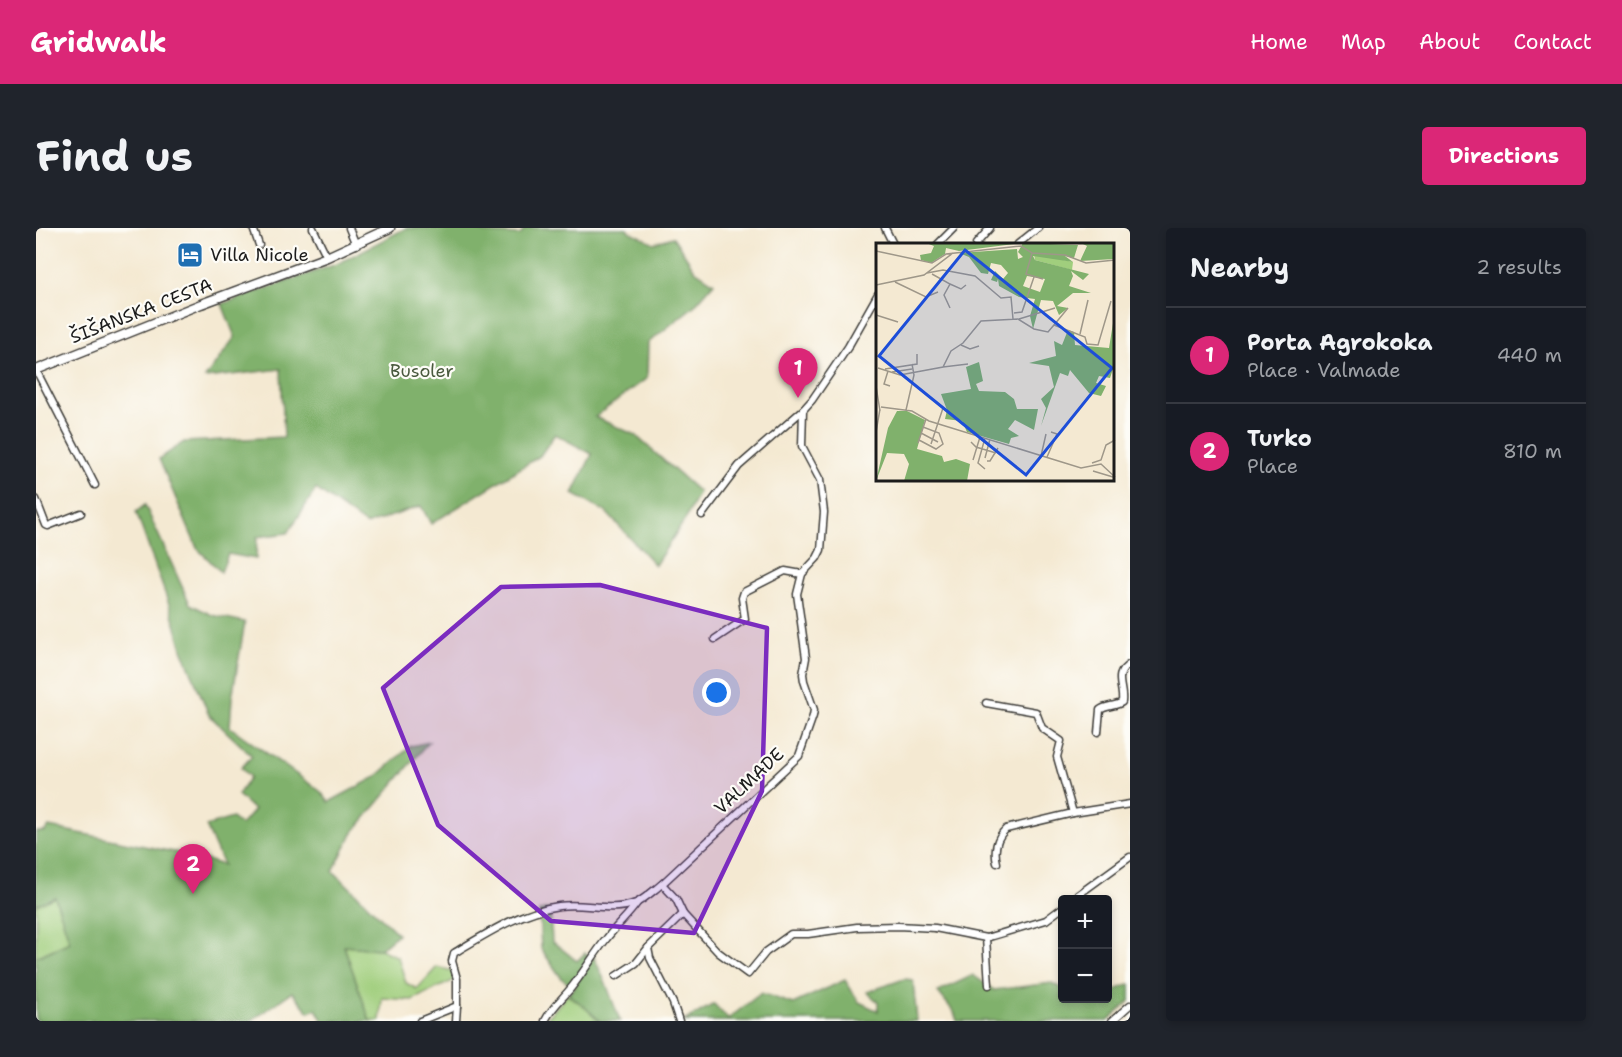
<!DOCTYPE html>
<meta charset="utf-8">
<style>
:root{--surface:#171b24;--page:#20242c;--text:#f1f3f6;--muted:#9ea1a6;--line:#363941;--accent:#db2777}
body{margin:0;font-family:"Shantell Sans",sans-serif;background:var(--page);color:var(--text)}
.controls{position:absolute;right:18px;bottom:18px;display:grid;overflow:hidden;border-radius:6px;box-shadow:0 3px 9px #0003}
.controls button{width:54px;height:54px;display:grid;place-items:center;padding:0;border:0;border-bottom:2px solid var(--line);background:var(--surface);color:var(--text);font:30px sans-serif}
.you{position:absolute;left:681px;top:465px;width:21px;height:21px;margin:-15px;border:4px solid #fff;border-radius:50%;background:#1a73e8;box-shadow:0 0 0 9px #1a73e833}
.badge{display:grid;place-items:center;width:39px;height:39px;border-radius:50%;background:var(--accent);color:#fff;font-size:20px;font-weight:700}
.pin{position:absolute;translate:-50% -50px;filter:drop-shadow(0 2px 3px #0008)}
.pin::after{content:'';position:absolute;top:32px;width:21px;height:18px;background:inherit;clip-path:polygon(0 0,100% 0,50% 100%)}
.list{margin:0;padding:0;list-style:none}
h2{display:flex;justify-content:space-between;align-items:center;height:78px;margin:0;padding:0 24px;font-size:26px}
h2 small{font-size:20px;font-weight:400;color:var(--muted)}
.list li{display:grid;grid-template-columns:39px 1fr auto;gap:18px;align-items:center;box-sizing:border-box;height:96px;padding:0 24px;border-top:2px solid var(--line)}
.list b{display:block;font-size:22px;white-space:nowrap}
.list p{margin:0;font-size:20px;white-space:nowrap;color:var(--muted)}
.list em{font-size:20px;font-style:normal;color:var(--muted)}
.map{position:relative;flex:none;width:1094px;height:793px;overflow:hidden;border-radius:6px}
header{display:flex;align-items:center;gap:36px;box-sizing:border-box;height:84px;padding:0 30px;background:var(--accent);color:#fff}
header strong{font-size:28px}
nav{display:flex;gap:33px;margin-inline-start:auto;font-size:21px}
.intro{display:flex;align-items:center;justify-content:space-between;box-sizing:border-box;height:144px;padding:0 36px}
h1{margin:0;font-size:42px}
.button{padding:15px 27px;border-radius:6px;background:var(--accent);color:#fff;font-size:21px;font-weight:700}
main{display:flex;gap:36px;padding:0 36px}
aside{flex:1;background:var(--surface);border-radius:6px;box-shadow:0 3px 9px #0003}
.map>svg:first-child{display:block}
</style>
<header>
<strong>Gridwalk</strong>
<nav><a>Home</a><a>Map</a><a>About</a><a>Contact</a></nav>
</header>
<div class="intro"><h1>Find us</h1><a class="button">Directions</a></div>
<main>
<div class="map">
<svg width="1094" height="793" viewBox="0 0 1094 793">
<rect width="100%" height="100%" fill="#fdfcf7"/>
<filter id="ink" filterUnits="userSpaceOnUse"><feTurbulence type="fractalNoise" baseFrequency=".0167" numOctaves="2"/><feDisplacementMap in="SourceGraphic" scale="12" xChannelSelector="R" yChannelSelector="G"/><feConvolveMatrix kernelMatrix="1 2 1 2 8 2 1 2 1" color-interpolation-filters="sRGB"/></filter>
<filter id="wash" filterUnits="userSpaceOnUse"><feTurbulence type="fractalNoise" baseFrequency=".008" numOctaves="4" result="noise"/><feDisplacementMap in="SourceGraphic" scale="24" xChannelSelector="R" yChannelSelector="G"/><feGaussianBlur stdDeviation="1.35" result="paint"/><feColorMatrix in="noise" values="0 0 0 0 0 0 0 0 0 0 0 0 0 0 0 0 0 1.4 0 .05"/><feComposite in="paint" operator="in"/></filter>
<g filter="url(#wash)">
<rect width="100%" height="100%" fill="#f4e9d2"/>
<g fill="#a0ce7d" stroke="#5e754c" stroke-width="1.5">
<polygon points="19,668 34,714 0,729 0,677"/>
<polygon points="308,718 344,721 362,729 370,755 381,761 401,739 417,743 421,751 376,772 346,770 344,793 334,793"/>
<polygon points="538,759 533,768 544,775 564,793 509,793"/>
</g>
<g fill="#80b16c" stroke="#4e6644" stroke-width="1.5">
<polygon points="370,0 438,0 449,5 484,7 490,0 591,0 593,3 618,15 637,9 659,42 678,55 658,78 612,115 611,150 559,189 599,207 663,264 650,290 619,337 570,284 537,266 556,226 519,206 504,228 395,296 385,278 330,297 280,261 252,305 221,309 220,331 192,326 185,344 161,320 123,231 148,214 248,209 245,141 169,150 199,109 186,76 301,36"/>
<polygon points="109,277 154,376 176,387 209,394 196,470 194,499 284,563 293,574 340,549 375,518 393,514 316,606 297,643 362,706 344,721 308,718 334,793 287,793 280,781 273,784 256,764 215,793 0,793 0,729 34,714 19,669 0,677 0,604 8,604 13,599 143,625 149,640 167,631 187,637 170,598 196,590 205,597 218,582 202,567 214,549 205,540 216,528 173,487 146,421 135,382 100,284"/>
<polygon points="514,681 516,713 541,733 549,725 556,729 536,758 526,751 505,721 503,683"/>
<polygon points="558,729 571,758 584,793 564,793 544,775 533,767"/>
<polygon points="937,747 958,762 1016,755 1026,760 1026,770 1049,771 1052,773 1058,771 1072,770 1072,765 1094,756 1094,773 1072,793 921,793 918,784 902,764"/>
<polygon points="868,751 877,752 881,793 648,793 678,776 692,791 725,765 757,776 809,752 823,774 842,783 842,774 831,764"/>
</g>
</g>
<g filter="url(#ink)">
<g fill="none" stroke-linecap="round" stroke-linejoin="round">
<defs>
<g id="minor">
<polyline points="217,0 223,17"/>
<polyline points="277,0 291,29"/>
<polyline points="313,0 320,17"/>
<polyline points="849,0 857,16"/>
<polyline points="902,16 918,0"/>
<polyline points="940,16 954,0"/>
<polyline points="982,16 1002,0"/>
<polyline points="0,142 59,257"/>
<polyline points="0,271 10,297 12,298 45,285"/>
<polyline points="666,287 703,238 767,182"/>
<polyline points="679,411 709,391 706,370 708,364 749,343 766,346"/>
<polyline points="950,475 1000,484 1006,500 1025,513 1021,529 1037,585 1094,576"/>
<path d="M1062 504 1064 482C1070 477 1079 479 1086 474 1088 458 1076 447 1094 436"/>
<path d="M961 635C958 623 960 610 970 601L1037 585"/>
<polyline points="626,656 640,671 647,686 682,724 712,746 730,724 755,706 772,706 821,699 862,698 899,700 950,710 1010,692 1026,680"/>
<polyline points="1035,672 1094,629"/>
<polyline points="950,710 953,757"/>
<polyline points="580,748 600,735 612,720"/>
<path d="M384 793 421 778V751L416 733 418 725C450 706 485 683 523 678 549 674 575 685 600 675 609 671 618 662 626 656L763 528 777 488 778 482 768 453 767 446 770 430 761 366 766 346 781 330 785 322 788 284 784 252 766 218 767 182 776 172 812 119 842 66"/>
<polyline points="420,793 421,778"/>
<path d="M509 793C515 780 526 771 535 760 548 744 558 726 571 710 580 698 592 688 601 675"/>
<polyline points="643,793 637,775 614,730 612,720 647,686"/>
<polyline points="1076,793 1094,777"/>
</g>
<polyline id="major" points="0,142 165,76 291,29 354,0"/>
</defs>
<use href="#minor" stroke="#3c3b37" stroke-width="9"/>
<use href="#major" stroke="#3c3b37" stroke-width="11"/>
<use href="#minor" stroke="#fff" stroke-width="6"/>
<use href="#major" stroke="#fff" stroke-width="8"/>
</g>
</g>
<path fill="#7b2cbf" fill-opacity="0.2" stroke="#7b2cbf" stroke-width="4.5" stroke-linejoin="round" d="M564 357 731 400 726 563 658 705 515 693 402 597 347 460 465 359Z"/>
<defs>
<symbol id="hotel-square" viewBox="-11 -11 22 22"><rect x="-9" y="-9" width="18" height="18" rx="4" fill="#1f6fb2" stroke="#fdfcf7"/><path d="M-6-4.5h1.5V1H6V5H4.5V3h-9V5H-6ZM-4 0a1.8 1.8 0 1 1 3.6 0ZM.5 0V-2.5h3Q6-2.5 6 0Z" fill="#fff"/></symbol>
</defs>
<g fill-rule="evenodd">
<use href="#hotel-square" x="139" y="12" width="30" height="30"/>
</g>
<g text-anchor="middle" stroke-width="4.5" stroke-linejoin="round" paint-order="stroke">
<g font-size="18" fill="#1c1c1c" stroke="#fdfcf7" text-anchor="start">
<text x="174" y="33">Villa Nicole</text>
</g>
<g font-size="18" fill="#1c1c1c" stroke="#fdfcf7">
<text transform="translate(105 83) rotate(-21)" y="6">ŠIŠANSKA CESTA</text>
<text transform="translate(713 553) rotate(-43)" y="6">VALMADE</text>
</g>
<g font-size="18" fill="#4a5a3e" stroke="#fdfcf7">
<text x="386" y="149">Busoler</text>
</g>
</g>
<g transform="translate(840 15)">
<rect width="238" height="238" fill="#f4e9d2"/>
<path d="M158 11 197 19 196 27 159 17Z" fill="#a0ce7d"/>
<path d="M50 0H146L83 8 70 5 69 11 55 20 45 17 44 12 55 10 58 3ZM147 0 202 2 198 15 189 13 197 19 157 13 159 17 213 31 207 37 195 28 197 33 193 43 215 50H197L181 63 192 65 183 72 177 58 165 57 157 86 154 73 159 56 143 54 123 43 122 36 121 39 115 37 119 28 127 36 132 30 125 22 115 20 112 31 105 30 93 14 83 10 141 6 142 16 147 14 142 9ZM151 33 169 36 164 49 147 43ZM205 0H238V16L204 18 211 3ZM238 74V123L234 135 223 133 220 140 230 143 225 153 213 150 194 127 192 133 184 130 165 183 170 165 165 156 178 144 173 123 153 120 180 113 178 98 186 102 192 87 198 89 199 102 233 105ZM103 119 107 138 100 141 103 148 129 149 138 156 141 166H162L158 187 139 177 132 186 143 193 135 195 133 201 91 189 86 178 69 176 71 167 65 151 95 146 90 124ZM21 168H31L49 177 41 206 66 213 68 219 80 216 94 221 91 238H28L33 221 28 211 11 210 0 238 12 185Z" fill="#80b16c" fill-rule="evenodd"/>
<path fill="none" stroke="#9e9789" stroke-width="1.5" d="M0 8 56 20 70 11 145 3 156 10 189 12 210 20 239 17M156 10 150 31 167 36M51 30 67 27 99 33 125 55 135 54 137 76M56 31 74 41 68 52 74 65M19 39 50 54 62 49M74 41 85 46 90 42M0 42 48 32 77 10M138 70 146 69 158 34M0 72 22 79M143 76 179 65M178 82 192 65M204 91 212 57M85 102 94 106 103 103M67 124 92 121M2 125 24 132 67 124 75 108 87 100 105 78 142 76 158 86 172 89 178 82 209 94 211 101 222 102 235 58M9 126 41 121V111M12 128 8 141 14 143M16 129 36 126M0 143 4 168M5 164 36 168 53 178 205 225 225 221 239 234M30 167 38 132 36 121M0 189 4 166M45 190 62 199M109 195 102 220 109 226M43 197 60 206 67 201 63 190 47 184M95 199 100 204 120 210M42 200 50 176M55 201 67 165M165 213 170 191M171 214 181 191 175 189M109 215 114 196M97 217 104 194M111 218H114L122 205M216 220 225 217 230 202 239 197M217 228 237 234"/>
<path fill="#1d4ed8" fill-opacity="0.15" stroke="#1d4ed8" stroke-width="3" d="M89 7 236 125 150 232 3 113Z"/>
<rect width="238" height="238" fill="none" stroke="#1c1c1c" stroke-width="3"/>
</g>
</svg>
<div class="controls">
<button>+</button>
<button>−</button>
</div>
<div class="you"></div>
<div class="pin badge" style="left:762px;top:170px">1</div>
<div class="pin badge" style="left:157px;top:666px">2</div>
</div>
<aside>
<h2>Nearby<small>2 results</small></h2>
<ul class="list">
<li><span class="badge">1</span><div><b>Porta Agrokoka</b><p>Place · Valmade</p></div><em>440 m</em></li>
<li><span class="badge">2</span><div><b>Turko</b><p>Place</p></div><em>810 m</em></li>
</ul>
</aside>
</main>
